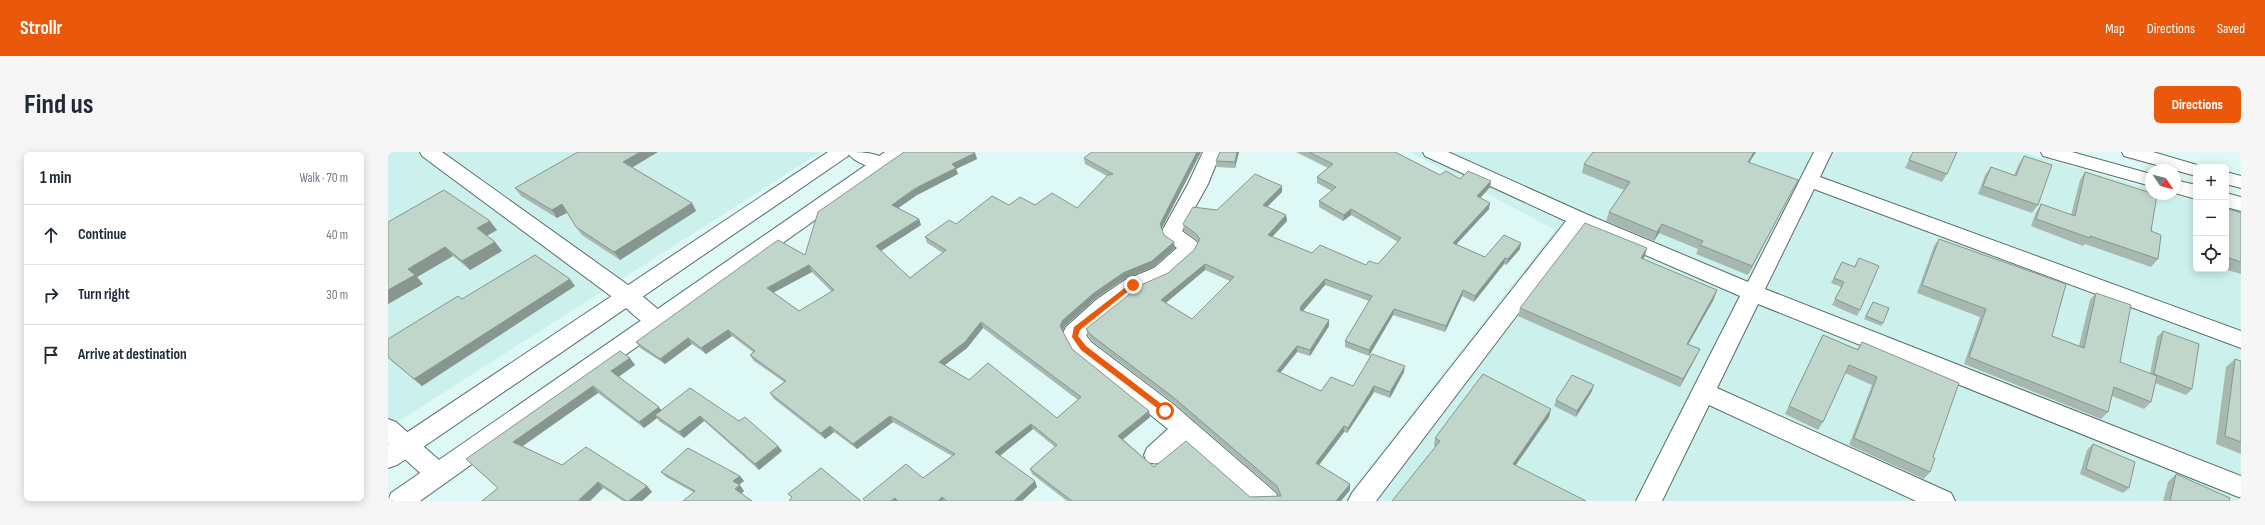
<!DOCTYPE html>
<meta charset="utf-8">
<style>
:root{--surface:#fff;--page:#f6f6f7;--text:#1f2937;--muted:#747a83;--line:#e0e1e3;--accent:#ea580c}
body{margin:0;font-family:"Sofia Sans Condensed",sans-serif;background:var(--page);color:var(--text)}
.controls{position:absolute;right:12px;top:12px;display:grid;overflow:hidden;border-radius:6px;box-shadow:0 2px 10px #0003}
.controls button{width:36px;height:36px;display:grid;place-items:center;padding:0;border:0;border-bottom:1px solid var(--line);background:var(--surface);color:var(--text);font:20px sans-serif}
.compass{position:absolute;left:1757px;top:12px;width:36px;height:36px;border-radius:50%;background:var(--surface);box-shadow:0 2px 10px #0003;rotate:125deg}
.stop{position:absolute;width:12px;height:12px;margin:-9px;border:3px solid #ea580c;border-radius:50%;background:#fff}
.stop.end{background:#ea580c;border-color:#fff;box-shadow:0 1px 4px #0008}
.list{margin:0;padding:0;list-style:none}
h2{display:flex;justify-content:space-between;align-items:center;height:52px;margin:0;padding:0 16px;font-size:17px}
h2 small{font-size:13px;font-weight:400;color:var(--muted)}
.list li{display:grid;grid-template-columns:26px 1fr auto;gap:12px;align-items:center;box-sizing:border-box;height:60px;padding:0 16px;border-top:1px solid var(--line)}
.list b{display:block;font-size:15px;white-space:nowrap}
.list em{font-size:13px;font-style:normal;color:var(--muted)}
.icon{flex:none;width:22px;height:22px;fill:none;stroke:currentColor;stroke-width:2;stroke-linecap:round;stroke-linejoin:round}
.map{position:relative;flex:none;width:1853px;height:349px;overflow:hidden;border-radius:6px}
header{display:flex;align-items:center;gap:24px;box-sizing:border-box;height:56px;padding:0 20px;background:var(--accent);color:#fff}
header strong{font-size:19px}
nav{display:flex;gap:22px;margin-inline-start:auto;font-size:14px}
.intro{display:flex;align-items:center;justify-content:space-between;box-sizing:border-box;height:96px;padding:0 24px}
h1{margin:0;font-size:28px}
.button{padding:10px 18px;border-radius:6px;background:var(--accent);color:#fff;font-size:14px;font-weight:700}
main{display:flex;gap:24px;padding:0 24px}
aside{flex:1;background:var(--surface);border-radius:6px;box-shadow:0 2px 10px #0003}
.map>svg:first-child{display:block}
</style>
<header>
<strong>Strollr</strong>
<nav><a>Map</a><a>Directions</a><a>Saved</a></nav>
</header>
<div class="intro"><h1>Find us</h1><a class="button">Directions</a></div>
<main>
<aside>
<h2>1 min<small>Walk · 70 m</small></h2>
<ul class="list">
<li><svg class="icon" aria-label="ahead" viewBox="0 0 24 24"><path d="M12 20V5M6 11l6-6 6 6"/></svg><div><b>Continue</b></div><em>40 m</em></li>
<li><svg class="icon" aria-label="right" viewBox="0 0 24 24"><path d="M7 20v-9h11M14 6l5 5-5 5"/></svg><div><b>Turn right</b></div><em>30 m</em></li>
<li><svg class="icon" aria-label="arrive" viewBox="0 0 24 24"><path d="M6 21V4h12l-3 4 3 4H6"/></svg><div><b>Arrive at destination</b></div></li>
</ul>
</aside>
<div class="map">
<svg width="1853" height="349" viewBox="0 0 1853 349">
<rect width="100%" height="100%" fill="#def8f6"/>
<g fill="#ccf0ec">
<polygon points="0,0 433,0 0,276"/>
<polygon points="1022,0 1633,0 1763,37 1763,42 1782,42 1808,49 1808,117 1838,117 1853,62 1853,349 955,349 1167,78"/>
</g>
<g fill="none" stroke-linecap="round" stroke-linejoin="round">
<defs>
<g id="minor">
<path d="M32 0H54L247 138 277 163 280 169 277 175C259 180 244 160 231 150L34 4Z"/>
<path d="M459 0C473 0 493 0 503 12L500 16C488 20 465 10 459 0Z"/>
<path d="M815 0H833L820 32 794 79 808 89 811 94 806 103 780 126 753 138 724 160 698 183 703 190 785 252 888 341 892 349H862L797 291C785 302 777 316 759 310L756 303 759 296 780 277 687 202 675 181 678 175 708 148 737 128 766 116 789 96 778 88 774 79 800 32Z"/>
<polygon points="1035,0 1060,0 1198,62 1360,130 1426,0 1444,0 1432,25 1853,179 1853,196 1426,37 1377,137 1853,324 1853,346 1370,152 1329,236 1563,341 1567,349 1528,349 1321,253 1274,349 1248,349 1352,144 1195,76 988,349 960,349 964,341 1178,69 1037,4"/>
<polygon points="0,267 8,270 59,315 62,322 59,329 50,332 41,329 0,292"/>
</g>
<g id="tertiary">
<polygon points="440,0 462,0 460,4 9,313 0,316 0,293"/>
<polygon points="497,0 519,0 517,4 32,349 0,349 3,341"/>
<polygon points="1653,0 1684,0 1763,22 1763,34 1655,4"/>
<polygon points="1734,0 1765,0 1816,15 1808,15 1808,24 1736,4"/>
<polygon points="1838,20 1853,24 1853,36 1838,32"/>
<polygon points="1787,28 1808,33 1808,47 1787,41"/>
<polygon points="1838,41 1853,45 1853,59 1838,55"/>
</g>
</defs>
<use href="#minor" stroke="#566d6b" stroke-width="2"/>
<use href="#tertiary" stroke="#566d6b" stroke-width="2"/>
<use href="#minor" fill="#fff" fill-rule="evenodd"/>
<use href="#tertiary" fill="#fff" fill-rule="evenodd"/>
</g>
<g fill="#a6b8af" fill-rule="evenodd">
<path d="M704 0H813L773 77 776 83 787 96 765 115 736 127 707 147 677 174 674 179 684 197 761 259 762 265 735 287 766 315 862 345 891 344 889 340 786 251 704 189 700 183 698 177 780 121 806 98 810 90 809 88 796 79 795 72 829 58 894 40 879 55 898 63 899 69 884 85 924 101 978 113 990 112 1010 90 963 63 955 69 931 55V49L944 39 929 31V25L940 16 908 0H1007L1052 23 1072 27 1103 29 1102 35 1092 46 1101 57 1068 92 1097 105 1132 97 1118 113 1116 112 1086 150 1074 144 1057 180 1005 163 981 204 957 195V189L981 149 937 133 915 159 941 174 922 204 909 200 892 220 933 239 965 234 1016 220 1002 246 986 240 959 281 956 280 931 313 962 332V338L953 349H679L644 322 642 317 667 295 645 277 612 304 647 329 649 335 634 349H476L475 347 535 326 564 304 505 270 469 297 446 280 437 287 386 247 382 241 396 230 366 209 362 203 365 200 344 184 318 202 304 192 277 212 252 196 248 190 417 103 587 1 589 7 568 17 570 22 529 43 510 56 531 67 533 73 493 99 522 126 555 101 539 91 537 85 568 72 621 53H647L689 56 719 24 697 12 696 6ZM817 118 842 129 804 167 778 151ZM424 120 444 140 411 159 385 140ZM595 176 690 248 669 266 581 228 557 213 579 196Z"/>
<polygon points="832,0 851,0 847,16 828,15 828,9"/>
<polygon points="1525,0 1569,0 1559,22 1554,30 1517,16"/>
<polygon points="1636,4 1650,53 1644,61 1590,42 1597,23 1603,15 1626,23 1631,12"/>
<polygon points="1361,11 1405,37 1360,123 1308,102 1310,97 1271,81 1266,89 1218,69 1221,60 1236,38 1194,21 1196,12"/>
<polygon points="244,15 304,51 308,59 232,108 194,83 188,75 179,61 169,66 133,44 127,36"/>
<polygon points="1697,20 1763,79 1770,107 1763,115 1697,92 1695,94 1643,74 1648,60 1653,52 1683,63 1692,28"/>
<polygon points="1838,56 1853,61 1853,122 1836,117 1838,117"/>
<polygon points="0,70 109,78 99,84 107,90 114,99 82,118 65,104 29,125 35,132 0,152"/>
<polygon points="1551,87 1664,184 1691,194 1702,148 1708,141 1732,210 1762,222 1769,185 1775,179 1804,237 1798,243 1767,231 1763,250 1756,257 1724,244 1720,260 1713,267 1576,212 1592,165 1529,141 1546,94"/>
<polygon points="1257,104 1255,107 1326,147 1300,192 1312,197 1308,205 1292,235 1130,164 1132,156"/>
<polygon points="1471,106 1472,158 1469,164 1444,153 1453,135 1443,131 1454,110 1466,115"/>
<polygon points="187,134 34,234 0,206 0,187 74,147"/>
<polygon points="1485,150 1495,171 1493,174 1476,167"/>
<polygon points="1435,183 1469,197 1474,190 1545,305 1542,320 1536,327 1461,293 1484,233 1457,221 1435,270 1430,278 1397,262 1431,191"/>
<polygon points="232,199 247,213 230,225 271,255 273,259 351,269 390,294 394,299 371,318 316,269 296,286 271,269 269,266 256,276 210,241 134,294 174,313 259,334 264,340 254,349 235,349 215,336 202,349 94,349 110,336 78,307"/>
<polygon points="1847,207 1853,209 1853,302 1828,292 1838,215"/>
<polygon points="1204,239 1188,265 1166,254 1168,248"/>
<polygon points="1161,265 1127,314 1047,295 1046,294 1047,286"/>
<polygon points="1705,292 1741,336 1735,341 1692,322 1699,298"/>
<polygon points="273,320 352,324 356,329 351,333 356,339 353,341 305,340 278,325"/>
<polygon points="1788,322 1841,349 1775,349 1780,330"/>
</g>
<g fill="#87968e">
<polygon points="252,0 270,0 240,18 235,10"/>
<polygon points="809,0 813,0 773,78 772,72"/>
<polygon points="849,0 851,0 847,16 847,10"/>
<polygon points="1366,0 1368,0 1356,19 1360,10"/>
<polygon points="587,1 589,7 568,17 570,22 529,43 506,59 504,53 564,12"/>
<polygon points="1410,28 1405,37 1360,123 1364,114"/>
<polygon points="1103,29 1102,35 1088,51 1089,44"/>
<polygon points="894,34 894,40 875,59 875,53"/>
<polygon points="304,51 308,59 232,108 226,100"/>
<polygon points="1102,51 1101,57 1064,97 1065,91"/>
<polygon points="174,52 180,60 169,66 164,58"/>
<polygon points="963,57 963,63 955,69 956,63"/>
<polygon points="898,63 899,69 880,89 880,83"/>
<polygon points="531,67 533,73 491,100 488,94"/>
<polygon points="102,69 109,78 96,85 89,76"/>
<polygon points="1274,72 1271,81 1266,89 1269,80"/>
<polygon points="107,90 114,99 82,118 74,109"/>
<polygon points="786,90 787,96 765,115 736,127 707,147 677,174 674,180 672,174 675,168 706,141 735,121"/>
<polygon points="1133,91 1132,97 1118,113 1120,107"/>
<polygon points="57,95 65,104 29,125 35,132 0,152 0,138 20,117"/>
<polygon points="1259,96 1257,104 1250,114 1253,106"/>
<polygon points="1117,106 1116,112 1086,150 1087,144"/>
<polygon points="817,112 817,118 774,154 773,148"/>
<polygon points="421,113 424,120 383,142 379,136"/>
<polygon points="182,127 187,134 34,234 26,227"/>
<polygon points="937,127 937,133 914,160 912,158 913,154"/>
<polygon points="1075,138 1074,144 1057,180 1058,174"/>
<polygon points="1329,138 1326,147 1296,200 1299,192"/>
<polygon points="1006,157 1005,163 981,204 981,198"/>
<polygon points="941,168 941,174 922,204 922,198"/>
<polygon points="593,170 595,176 579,196 553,216 551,210"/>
<polygon points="340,178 344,184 318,202 313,196"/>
<polygon points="300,186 304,192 277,212 272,207"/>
<polygon points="909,194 909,200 889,225 889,219"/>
<polygon points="1312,197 1308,205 1292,235 1295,227"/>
<polygon points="242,206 247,213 229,226 223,219"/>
<polygon points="1017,214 1016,220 1002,246 1002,240"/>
<polygon points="1206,233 1204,239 1188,265 1189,259"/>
<polygon points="205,234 210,241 132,296 125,290"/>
<polygon points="986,234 986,240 959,281 960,276"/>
<polygon points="271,255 276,262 267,263 269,266 256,276 251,270"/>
<polygon points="1163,257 1161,265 1123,320 1125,312"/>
<polygon points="761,259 762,265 732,290 730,284"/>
<polygon points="312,264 316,269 296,286 291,280"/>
<polygon points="502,264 505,270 469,297 465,292"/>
<polygon points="643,272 645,277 609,306 607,300"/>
<polygon points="442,274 446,280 437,287 433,281"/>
<polygon points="956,274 956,280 928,317 928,311"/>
<polygon points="390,294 394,299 371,318 367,312"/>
<polygon points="352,324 356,329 349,334 345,329"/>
<polygon points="647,329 649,335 634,349 626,349"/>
<polygon points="210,330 215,336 202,349 190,349"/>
<polygon points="962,332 962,338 953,349 948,349"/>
<polygon points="352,333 356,339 352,343 347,337"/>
<polygon points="259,334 264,340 254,349 241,349"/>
<polygon points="554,345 556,349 550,349"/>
<polygon points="507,346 509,349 503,349"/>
</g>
<g fill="#c1d6cb" stroke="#87968e" fill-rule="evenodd">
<polygon points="190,0 252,0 235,10 304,51 226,100 188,75 174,52 164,58 127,36"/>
<path d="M516 0H585L587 1 564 12 568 16 526 37 504 53 531 67 488 94 522 126 558 98 537 85 561 68 568 72 604 44 621 53 632 45 647 53 664 41 689 56 720 23 725 22 696 6 704 0H809L772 72 776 83 786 90 764 109 735 121 706 141 675 168 672 174 684 197 761 259 730 284 766 315 798 289 862 345 893 344 889 334 785 245 703 183 698 177 753 133 780 121 806 98 812 87 808 82 795 72 805 55 829 58 867 22 894 34 875 53 898 63 880 83 924 101 932 93 978 113 981 109 990 112 1013 86 963 57 956 63 931 49 948 35 929 25 945 12 921 0H1007L1052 23 1058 19 1072 27 1080 19 1103 29 1089 44 1102 51 1065 91 1097 105 1116 83 1133 91 1120 107 1117 106 1087 144 1075 138 1058 174 1006 157 981 198 957 189 984 144 937 127 913 154 912 158 941 168 922 198 909 194 889 219 933 239 943 225 965 234 984 202 1017 214 1002 240 986 234 960 276 956 274 928 311 962 332 948 349H684L642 317 669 293 643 272 607 300 647 329 626 349H559L554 345 550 349H510L507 346 503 349H477L475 347 518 312 535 326 567 302 502 264 465 292 442 274 433 281 382 241 398 229 362 203 367 199 340 178 313 196 300 186 272 207 248 190 390 88 417 103 430 60ZM817 112 846 125 804 167 773 148ZM421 113 446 138 411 159 379 136ZM593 170 693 245 669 266 600 211 581 228 551 210 577 190Z"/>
<polygon points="832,0 849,0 847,10 828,9"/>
<polygon points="1205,0 1366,0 1360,10 1410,28 1364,114 1312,93 1315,89 1274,72 1269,80 1221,60 1242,30 1196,12"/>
<polygon points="1525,0 1569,0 1559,22 1521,8"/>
<polygon points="1636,4 1664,13 1650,53 1595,34 1603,15 1628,24"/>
<polygon points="1697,20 1763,41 1763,42 1769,43 1763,79 1773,83 1770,107 1702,84 1702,86 1648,67 1653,52 1687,64"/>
<polygon points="56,38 102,69 89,76 107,90 74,109 57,95 20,117 27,123 0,138 0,70"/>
<polygon points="1838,56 1853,61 1853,110 1838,105"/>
<polygon points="1197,71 1259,96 1253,106 1329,138 1299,192 1312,197 1295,227 1132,156"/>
<polygon points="1551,87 1678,132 1664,184 1696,196 1708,141 1743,153 1732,210 1769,224 1763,250 1726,235 1720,260 1581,205 1598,157 1534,133"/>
<polygon points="147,103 182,127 26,227 0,205 0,187 70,144 74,147"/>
<polygon points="1471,106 1491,114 1472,158 1447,147 1456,130 1446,126 1454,110 1467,115"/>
<polygon points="1485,150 1501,156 1495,171 1478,164"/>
<polygon points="1775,179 1811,192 1804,237 1766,222"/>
<polygon points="1435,183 1470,198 1474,190 1571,231 1545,305 1547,306 1542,320 1466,286 1489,225 1461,213 1435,270 1401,254"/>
<polygon points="232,199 242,206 223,219 271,255 251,270 205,234 125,290 174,313 198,295 259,334 241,349 238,349 210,330 190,349 94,349 110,336 78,307"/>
<polygon points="1847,207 1853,209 1853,290 1837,284"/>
<polygon points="1095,222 1163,257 1125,312 1198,349 1004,349 1052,289 1047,286"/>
<polygon points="1184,223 1206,233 1189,259 1168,248"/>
<polygon points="302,236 351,269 357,265 390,294 367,312 312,264 291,280 267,263"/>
<polygon points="1705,292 1747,310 1741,336 1698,317"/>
<polygon points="300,296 352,324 345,329 352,333 347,337 364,349 295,349 307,339 273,320"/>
<polygon points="433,316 473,349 401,349 404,345 400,342"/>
<polygon points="1788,322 1842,346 1841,349 1782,349"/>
</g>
<polygon fill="#ea580c" points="743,131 748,133 692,178 690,184 698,194 780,257 780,261 777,262 693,198 684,185 686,175"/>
</svg>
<div class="controls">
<button>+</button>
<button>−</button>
<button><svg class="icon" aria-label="locate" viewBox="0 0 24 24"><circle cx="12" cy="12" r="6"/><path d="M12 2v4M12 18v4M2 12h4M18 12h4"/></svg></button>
</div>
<svg class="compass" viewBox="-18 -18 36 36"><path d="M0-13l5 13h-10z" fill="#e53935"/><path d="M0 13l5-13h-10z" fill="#747a83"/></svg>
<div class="stop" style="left:777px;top:259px"></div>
<div class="stop end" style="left:745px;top:133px"></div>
</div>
</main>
